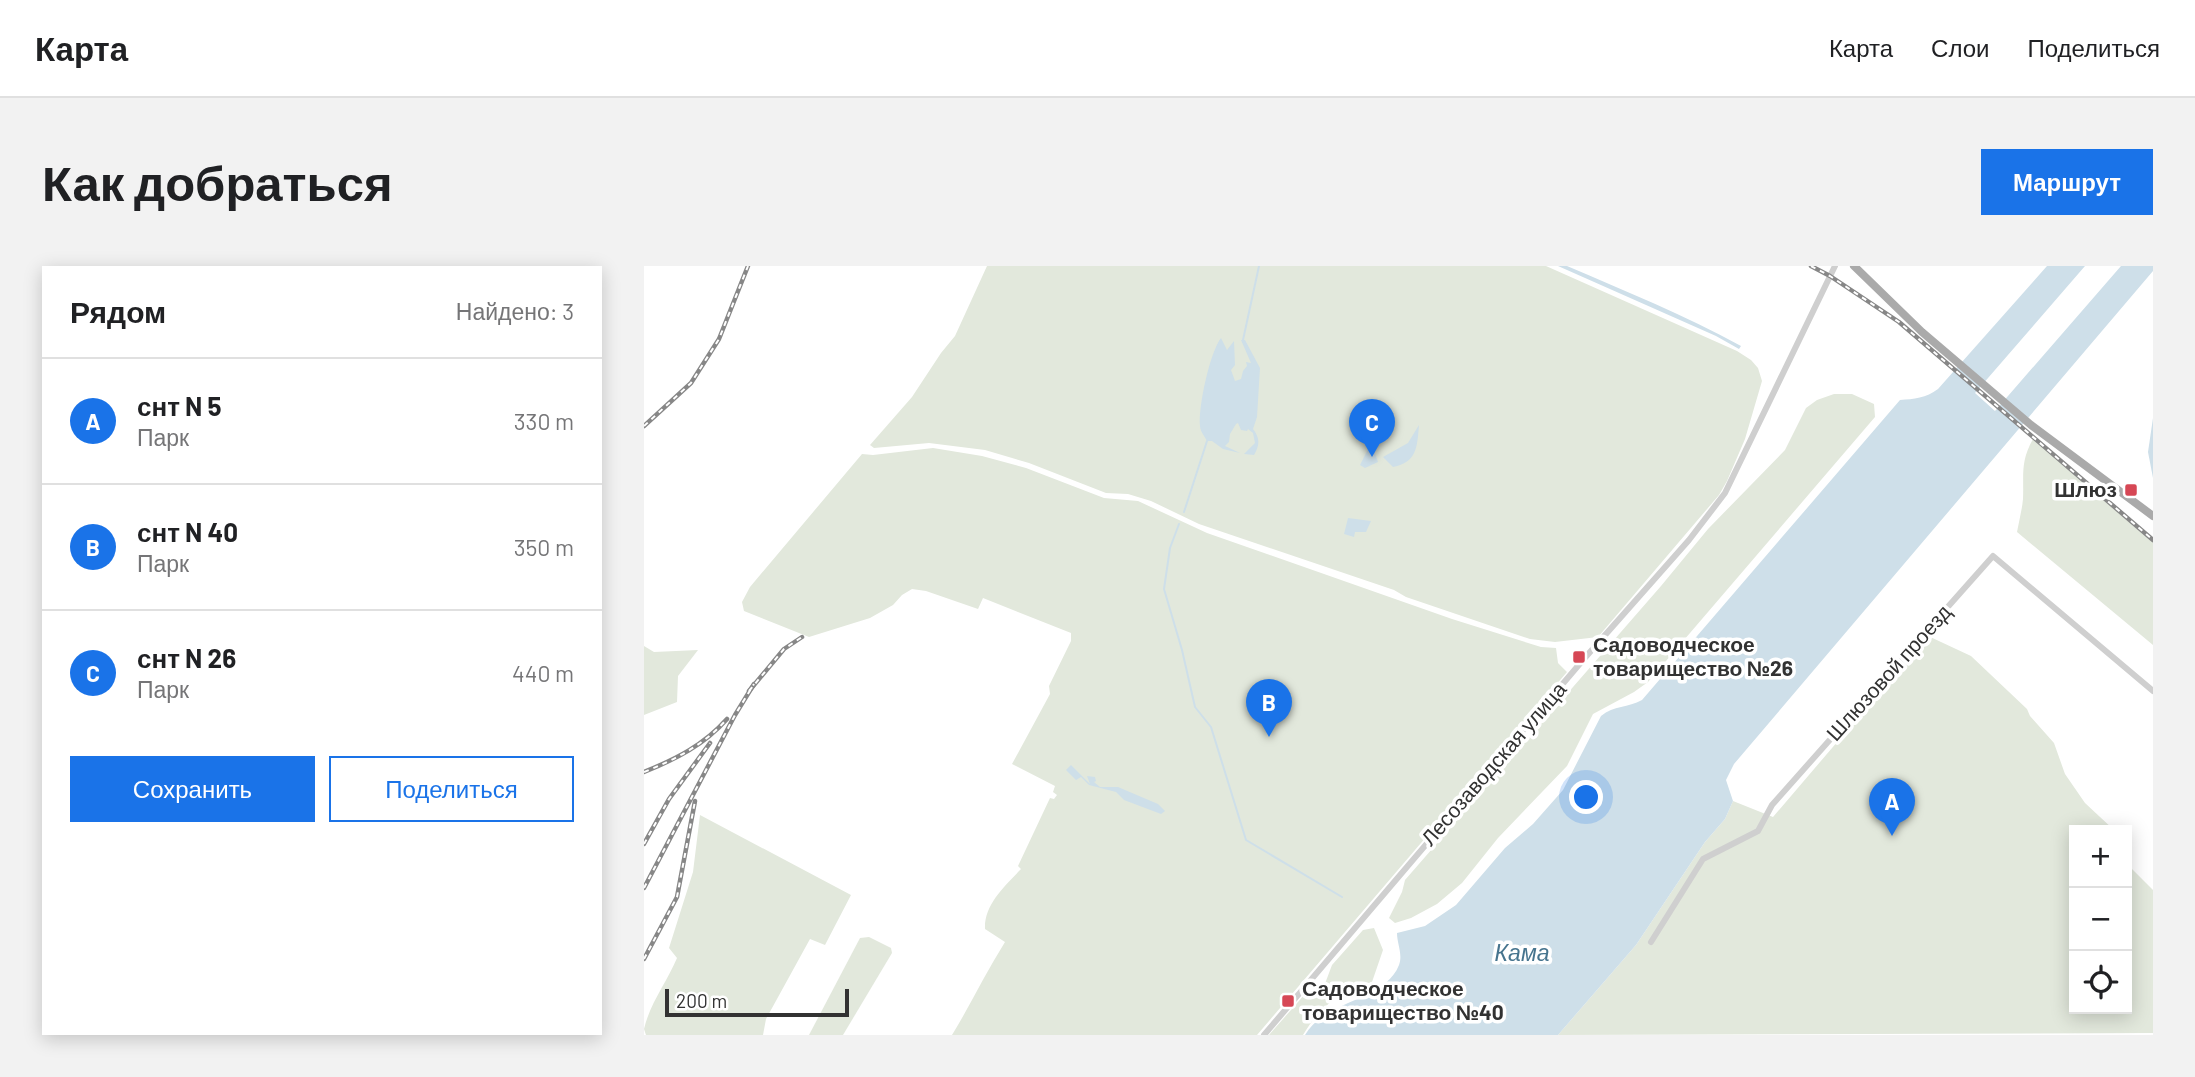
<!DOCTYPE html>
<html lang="ru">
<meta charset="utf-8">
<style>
:root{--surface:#fff;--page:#f2f2f2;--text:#202124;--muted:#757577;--line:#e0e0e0;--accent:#1a73e8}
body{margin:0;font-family:Barlow,sans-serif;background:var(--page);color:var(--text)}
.controls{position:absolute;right:21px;bottom:21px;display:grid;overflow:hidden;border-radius:0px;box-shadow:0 4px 18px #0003}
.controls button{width:63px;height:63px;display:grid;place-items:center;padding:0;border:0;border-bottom:2px solid var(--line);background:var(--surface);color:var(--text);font:35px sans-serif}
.scale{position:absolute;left:21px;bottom:18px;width:184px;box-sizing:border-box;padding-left:7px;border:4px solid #323232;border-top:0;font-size:19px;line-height:24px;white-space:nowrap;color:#323232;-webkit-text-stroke:5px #fff;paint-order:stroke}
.you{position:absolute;left:943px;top:532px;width:24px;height:24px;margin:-18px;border:5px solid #fff;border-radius:50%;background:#1a73e8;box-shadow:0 0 0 10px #1a73e833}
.badge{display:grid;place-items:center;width:46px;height:46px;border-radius:50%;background:var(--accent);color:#fff;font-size:23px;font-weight:700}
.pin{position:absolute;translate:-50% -58px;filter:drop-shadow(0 2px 4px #0008)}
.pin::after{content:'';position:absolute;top:37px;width:24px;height:21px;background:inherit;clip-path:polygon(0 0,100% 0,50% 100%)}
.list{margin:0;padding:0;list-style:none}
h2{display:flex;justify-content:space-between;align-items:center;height:91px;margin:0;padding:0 28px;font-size:30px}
h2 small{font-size:23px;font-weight:400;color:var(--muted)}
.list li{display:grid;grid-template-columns:46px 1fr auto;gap:21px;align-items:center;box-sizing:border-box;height:126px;padding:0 28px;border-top:2px solid var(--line)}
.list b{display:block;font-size:26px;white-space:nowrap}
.list p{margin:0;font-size:23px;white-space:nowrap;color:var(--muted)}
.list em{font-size:23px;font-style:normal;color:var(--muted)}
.actions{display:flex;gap:14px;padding:21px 28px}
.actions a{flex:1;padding:16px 0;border:2px solid var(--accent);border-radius:0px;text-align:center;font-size:24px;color:var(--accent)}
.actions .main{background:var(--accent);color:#fff}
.icon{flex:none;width:38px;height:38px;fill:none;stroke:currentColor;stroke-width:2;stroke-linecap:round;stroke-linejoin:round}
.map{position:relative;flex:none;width:1509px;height:769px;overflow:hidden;border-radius:0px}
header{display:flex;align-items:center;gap:42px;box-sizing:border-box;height:98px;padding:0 35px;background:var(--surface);border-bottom:2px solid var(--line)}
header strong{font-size:33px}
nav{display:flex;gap:38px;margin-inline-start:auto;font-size:24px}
.intro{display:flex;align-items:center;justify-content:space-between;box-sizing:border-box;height:168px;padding:0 42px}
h1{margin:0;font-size:49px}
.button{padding:18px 32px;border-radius:0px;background:var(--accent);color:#fff;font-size:24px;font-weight:700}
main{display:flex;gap:42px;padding:0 42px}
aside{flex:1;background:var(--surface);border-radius:0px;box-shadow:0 4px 18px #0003}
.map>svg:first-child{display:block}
</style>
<header>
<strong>Карта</strong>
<nav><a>Карта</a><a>Слои</a><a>Поделиться</a></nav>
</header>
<div class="intro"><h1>Как добраться</h1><a class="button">Маршрут</a></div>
<main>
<aside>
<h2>Рядом<small>Найдено: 3</small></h2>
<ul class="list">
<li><span class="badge">A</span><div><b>снт N 5</b><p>Парк</p></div><em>330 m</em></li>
<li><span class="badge">B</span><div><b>снт N 40</b><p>Парк</p></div><em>350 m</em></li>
<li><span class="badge">C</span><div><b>снт N 26</b><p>Парк</p></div><em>440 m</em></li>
</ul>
<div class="actions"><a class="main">Сохранить</a><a>Поделиться</a></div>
</aside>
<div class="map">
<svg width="1509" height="769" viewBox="0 0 1509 769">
<rect width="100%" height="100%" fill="#fff"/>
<g fill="#e2e8dc">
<polygon points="343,0 902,0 1093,85 1107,94 1114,102 1118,115 1101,173 1083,215 1075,229 954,371 911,376 886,373 762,331 750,324 555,258 507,235 484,228 462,227 385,197 341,184 285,177 230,182 226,179 268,131 297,87 311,70"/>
<polygon points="1190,128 1208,128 1230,138 1231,151 1004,416 990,426 949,448 923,500 854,572 818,617 793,638 767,652 751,657 745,652 758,626 761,614 1017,320 1064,263 1141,184 1162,142 1173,134"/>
<path d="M1389 173 1509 276V379L1373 266C1375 255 1378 244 1379 233 1380 209 1376 196 1389 173Z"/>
<path d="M289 182 338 190 382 202 460 232 494 235 563 267 808 353 897 381 912 382 914 397 923 406 613 769H308C327 738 342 706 361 676L341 663C340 638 361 620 377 603L374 600 406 532 410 533 413 529 409 526 411 520 368 498 406 428 405 420 427 375V367L339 332 334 343 282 325 268 323 258 329 249 339 226 352 165 371 100 345 98 336 106 321 218 188 229 189Z"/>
<polygon points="1282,369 1327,390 1383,443 1386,450 1410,477 1421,508 1441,537 1470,564 1430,564 1430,743 1483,743 1483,598 1509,624 1509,767 914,769 992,679 1061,576 1081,553 1089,535 1129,551 1200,468 1268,382"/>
<polygon points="0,380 10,386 54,384 34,410 33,436 0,449"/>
<path d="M56 549 207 629 181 679 166 673 122 753 119 769H2L0 763C6 737 23 716 33 692L25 682 49 606Z"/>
<path d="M730 662 739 684 728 716C695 727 677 739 659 769H625L661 728 670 727 679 723 688 699 696 690 719 664Z"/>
<polygon points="225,671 247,682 248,687 199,769 165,769 216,672"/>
</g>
<g fill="#cedfe9">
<path d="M914 0H923C981 25 1041 49 1097 80L1095 83 1072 70Z"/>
<path d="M1403 0H1441L1331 127 1351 145 1477 0H1509V5L1090 498 1082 514 1089 535 1081 553 1061 576 992 679 914 769H661C681 734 741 735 755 699 759 688 753 678 753 667L781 660 812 639 861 582 889 558 919 524 957 450C970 439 984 442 998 434L1256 134C1270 133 1282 132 1294 123Z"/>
<path d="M577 72 583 84 590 75 591 99 587 104 591 115 597 113 599 105 603 100 602 96 607 97 597 74H601L616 102 613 151 609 163C616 172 616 179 610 189L600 188 611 177 609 167 604 163 603 165 597 164 594 157 592 158 586 168 585 176 581 180 596 187 579 183 568 175H563C561 171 556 165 556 160 554 141 566 86 577 72Z"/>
<polygon points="1509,152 1509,212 1504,186"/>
<path d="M775 159C773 182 773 196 749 201L739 191 764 177Z"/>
<polygon points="729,181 734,196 721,202 716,199 724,183"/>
<polygon points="704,252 727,255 722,266 711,266 710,271 700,268"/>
<polygon points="427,499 446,518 443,510 451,511 452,515 450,516 456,521 474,521 514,538 521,545 517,548 480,534 472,526 445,519 437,511 432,514 422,504"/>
</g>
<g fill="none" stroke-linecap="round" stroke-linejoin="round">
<g stroke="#cedfe9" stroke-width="2">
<polyline points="599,74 615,0"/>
<polyline points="540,246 563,175"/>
<polyline points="535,258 526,282 520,323 538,384 551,441 567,461 602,574 698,631"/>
</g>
<g stroke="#cfcfcf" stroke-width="6">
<polyline points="1007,676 1059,593 1114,565 1128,539 1349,290 1509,425"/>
<polyline points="620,769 939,394 1045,274 1081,227 1191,0"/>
</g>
<polyline stroke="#aaa" stroke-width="8" points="1210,0 1278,66 1387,159 1509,250"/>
<defs>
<g id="rail">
<polyline points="1167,0 1186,10 1255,56 1509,274"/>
<polyline points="0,160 47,117 75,73 104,0"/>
<polyline points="105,425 140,383 158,371"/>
<path d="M0 506C32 493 60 479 83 453"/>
<polyline points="0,578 25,533 66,477"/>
<polyline points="0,622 91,449 110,418"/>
<polyline points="0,693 33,631 51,535"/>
</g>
</defs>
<use href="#rail" stroke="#878787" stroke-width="4.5"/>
<use href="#rail" stroke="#fff" stroke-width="2" stroke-dasharray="5" stroke-linecap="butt"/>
</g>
<g fill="#d64755" stroke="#fff" stroke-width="2.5">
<rect x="1480" y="217" width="14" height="14" rx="3.5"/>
<rect x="928" y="384" width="14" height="14" rx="3.5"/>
<rect x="637" y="728" width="14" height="14" rx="3.5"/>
</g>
<g text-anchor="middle" stroke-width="7" stroke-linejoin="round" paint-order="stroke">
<g font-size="21" font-weight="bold" fill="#323232" stroke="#fff" text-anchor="start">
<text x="1473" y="231" text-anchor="end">Шлюз</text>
<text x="949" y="386">Садоводческое<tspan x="949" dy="24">товарищество №26</tspan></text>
<text x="658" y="730">Садоводческое<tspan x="658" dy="24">товарищество №40</tspan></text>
</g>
<g font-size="21" fill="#323232" stroke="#fff">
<text transform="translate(1245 407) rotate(-48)" y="7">Шлюзовой проезд</text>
<text transform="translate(850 498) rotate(-49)" y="7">Лесозаводская улица</text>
</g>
<g font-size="23" font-style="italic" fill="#46748e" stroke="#fff">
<text x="878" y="695">Кама</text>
</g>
</g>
</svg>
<div class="controls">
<button>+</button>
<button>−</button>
<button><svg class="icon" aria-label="locate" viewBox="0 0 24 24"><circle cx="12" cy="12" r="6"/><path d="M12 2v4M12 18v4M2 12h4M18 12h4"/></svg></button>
</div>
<div class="scale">200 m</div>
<div class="you"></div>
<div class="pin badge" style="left:1248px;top:570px">A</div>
<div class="pin badge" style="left:625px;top:471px">B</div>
<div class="pin badge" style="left:728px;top:191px">C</div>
</div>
</main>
